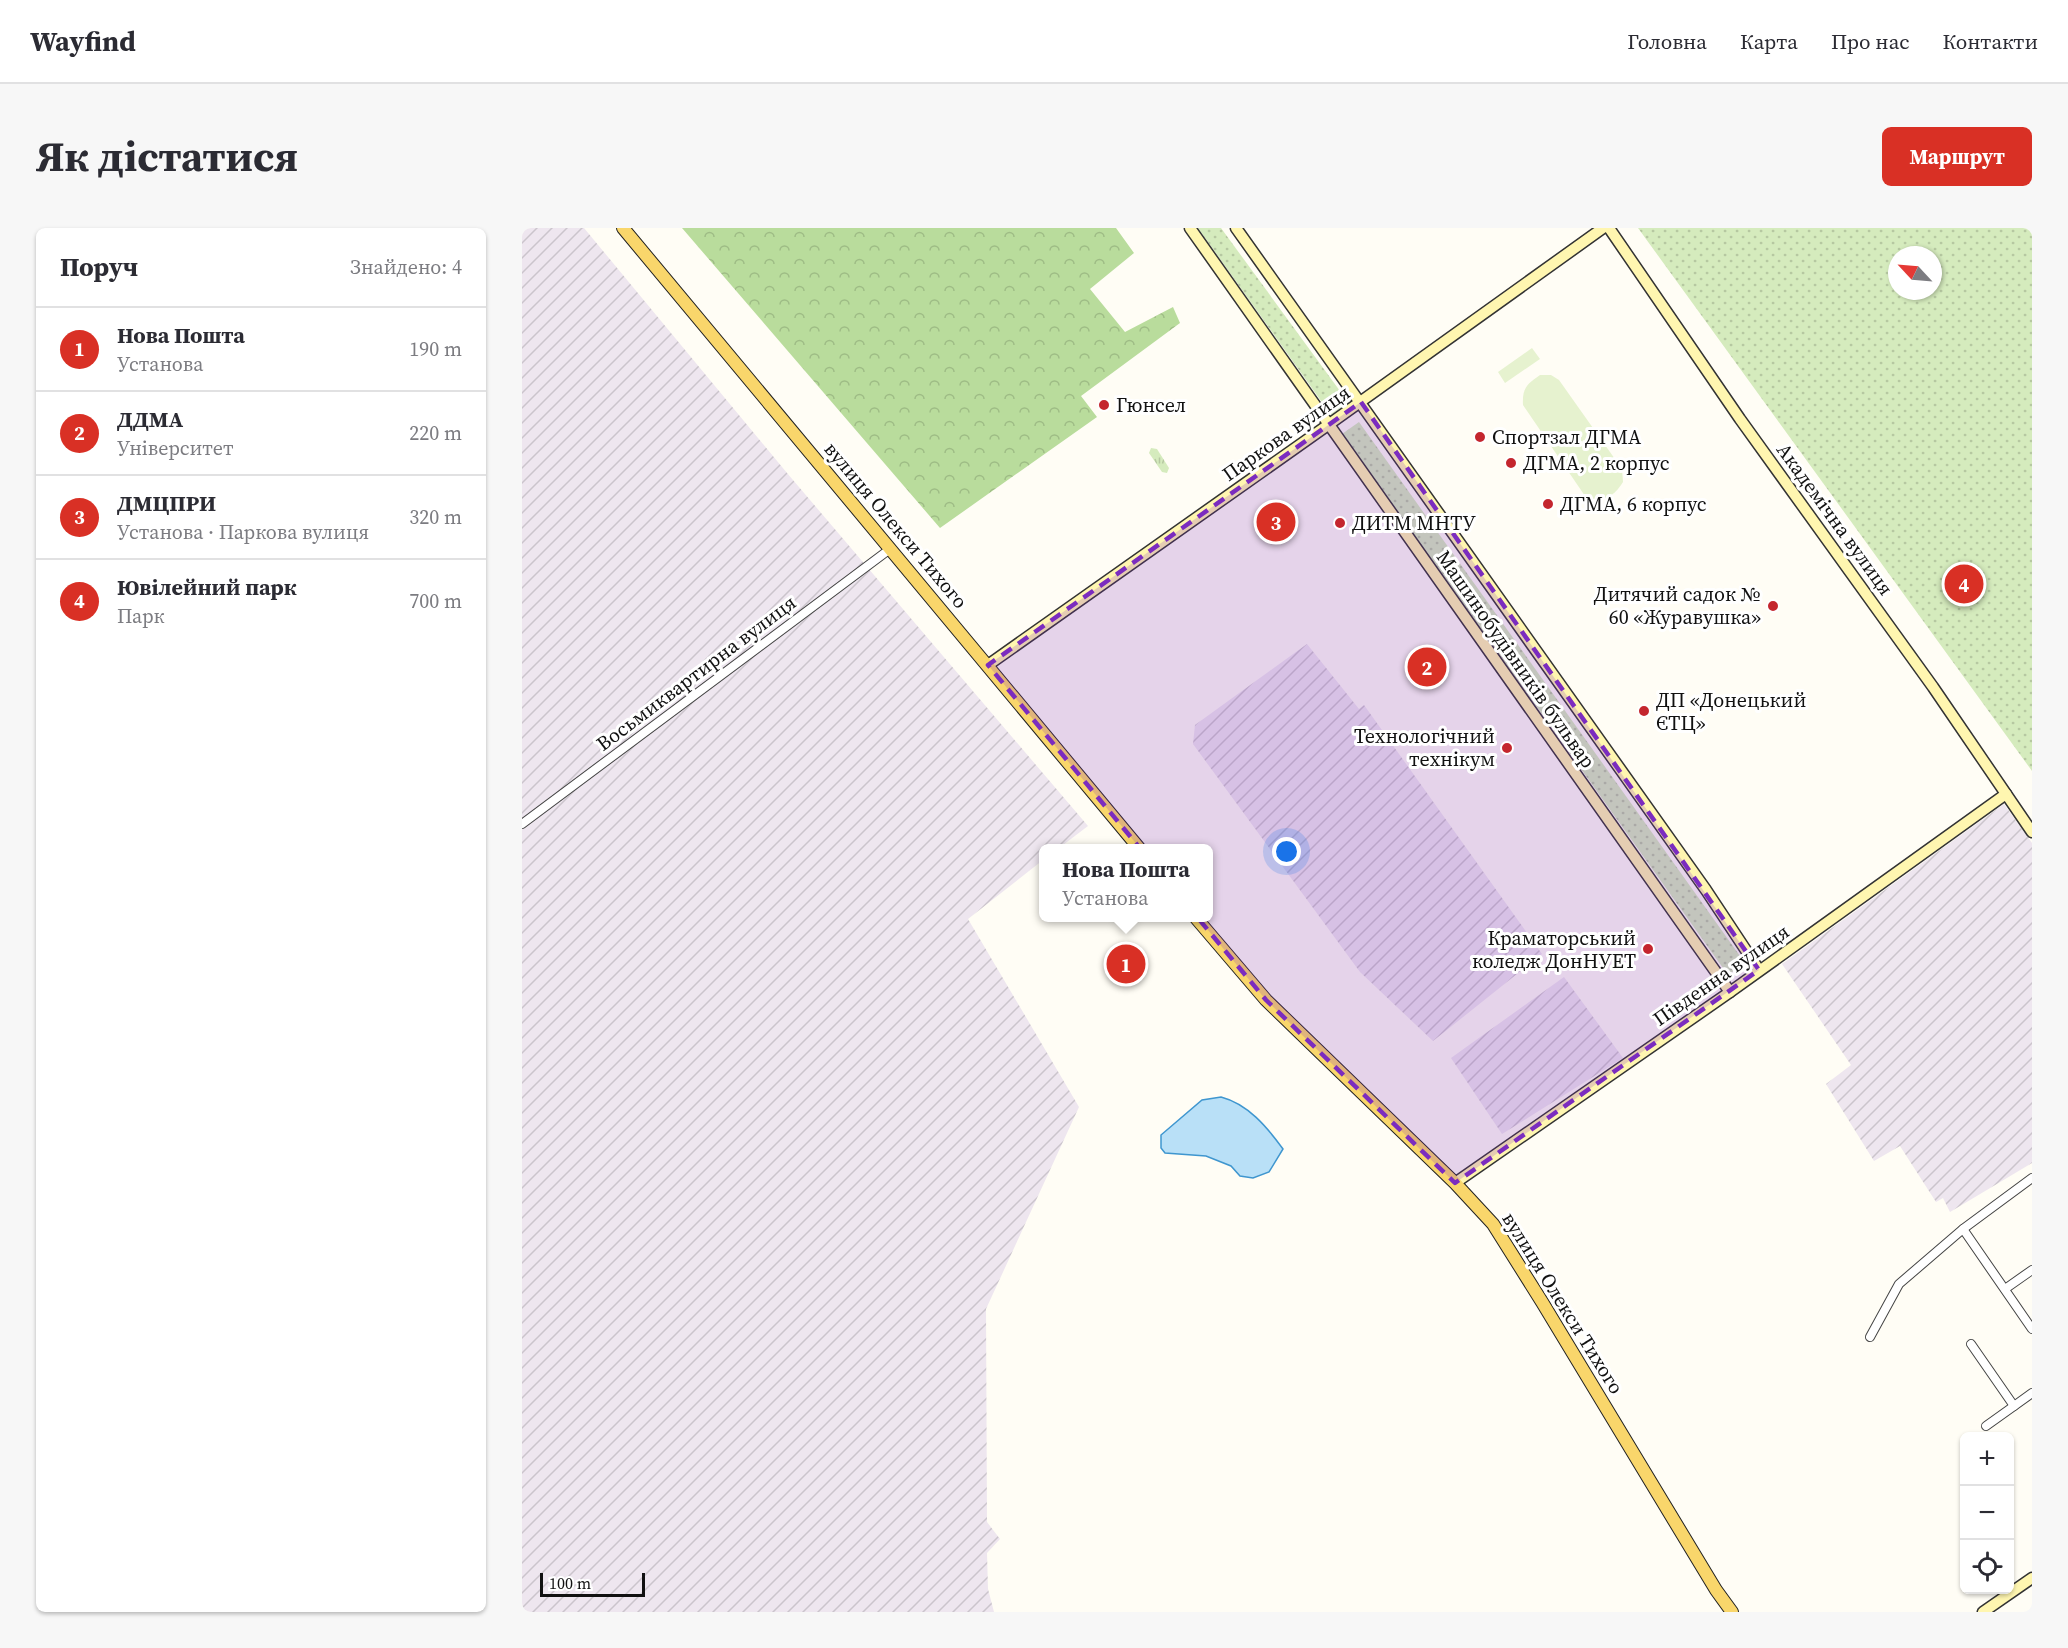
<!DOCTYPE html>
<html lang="uk">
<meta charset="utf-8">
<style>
:root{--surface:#fff;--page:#f7f7f7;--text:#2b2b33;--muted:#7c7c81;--line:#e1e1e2;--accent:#d93025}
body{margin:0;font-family:"Source Serif 4",serif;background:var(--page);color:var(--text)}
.controls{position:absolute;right:18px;bottom:18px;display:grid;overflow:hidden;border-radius:9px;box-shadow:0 2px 4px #0004}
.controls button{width:54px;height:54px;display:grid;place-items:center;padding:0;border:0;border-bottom:2px solid var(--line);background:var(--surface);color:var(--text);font:30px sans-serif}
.compass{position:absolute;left:1366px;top:18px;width:54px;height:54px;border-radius:50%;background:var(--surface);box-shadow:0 2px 4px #0004;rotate:296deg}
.scale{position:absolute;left:18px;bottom:15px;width:105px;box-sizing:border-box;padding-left:6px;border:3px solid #111;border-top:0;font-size:16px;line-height:21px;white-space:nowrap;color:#111;-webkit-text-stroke:4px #fff;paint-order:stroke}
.you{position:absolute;left:765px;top:624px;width:21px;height:21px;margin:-15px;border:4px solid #fff;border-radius:50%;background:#1a73e8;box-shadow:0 0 0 9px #1a73e833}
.badge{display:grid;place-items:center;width:39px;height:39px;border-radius:50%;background:var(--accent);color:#fff;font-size:20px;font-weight:700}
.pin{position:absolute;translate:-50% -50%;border:3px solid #fff;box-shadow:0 2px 6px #0006}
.popup{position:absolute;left:517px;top:616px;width:174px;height:78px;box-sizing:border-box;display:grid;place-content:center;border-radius:9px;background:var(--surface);filter:drop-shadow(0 2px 4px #0005);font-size:20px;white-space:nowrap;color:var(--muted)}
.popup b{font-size:22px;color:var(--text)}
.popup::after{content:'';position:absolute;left:50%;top:100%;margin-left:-12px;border:12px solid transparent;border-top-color:var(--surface)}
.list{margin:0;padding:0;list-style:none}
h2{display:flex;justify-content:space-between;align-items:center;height:78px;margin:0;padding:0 24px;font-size:26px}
h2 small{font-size:20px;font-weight:400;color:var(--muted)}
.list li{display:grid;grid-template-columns:39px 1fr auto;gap:18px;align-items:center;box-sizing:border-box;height:84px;padding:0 24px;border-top:2px solid var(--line)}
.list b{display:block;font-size:22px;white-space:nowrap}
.list p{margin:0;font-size:20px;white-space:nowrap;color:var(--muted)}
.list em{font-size:20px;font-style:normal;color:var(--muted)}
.icon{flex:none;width:33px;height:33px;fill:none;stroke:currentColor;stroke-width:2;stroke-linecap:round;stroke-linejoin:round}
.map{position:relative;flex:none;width:1510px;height:1384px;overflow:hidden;border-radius:9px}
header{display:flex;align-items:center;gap:36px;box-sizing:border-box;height:84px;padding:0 30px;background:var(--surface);border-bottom:2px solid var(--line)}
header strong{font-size:28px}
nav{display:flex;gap:33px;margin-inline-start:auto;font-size:21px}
.intro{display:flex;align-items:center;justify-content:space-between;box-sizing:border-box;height:144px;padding:0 36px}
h1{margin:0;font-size:42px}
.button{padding:15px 27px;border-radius:9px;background:var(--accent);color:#fff;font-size:21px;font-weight:700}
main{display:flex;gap:36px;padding:0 36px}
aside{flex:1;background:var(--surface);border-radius:9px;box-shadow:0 2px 4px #0004}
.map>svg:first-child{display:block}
</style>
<header>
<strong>Wayfind</strong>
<nav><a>Головна</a><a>Карта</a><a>Про нас</a><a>Контакти</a></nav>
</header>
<div class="intro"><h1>Як дістатися</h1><a class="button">Маршрут</a></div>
<main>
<aside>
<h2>Поруч<small>Знайдено: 4</small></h2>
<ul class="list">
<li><span class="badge">1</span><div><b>Нова Пошта</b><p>Установа</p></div><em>190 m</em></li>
<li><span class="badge">2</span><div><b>ДДМА</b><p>Університет</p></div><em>220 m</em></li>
<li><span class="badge">3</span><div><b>ДМЦПРИ</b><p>Установа · Паркова вулиця</p></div><em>320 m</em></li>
<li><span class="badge">4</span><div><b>Ювілейний парк</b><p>Парк</p></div><em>700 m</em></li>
</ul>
</aside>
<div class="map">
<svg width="1510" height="1384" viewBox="0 0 1510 1384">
<defs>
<pattern id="industrial-furrows" width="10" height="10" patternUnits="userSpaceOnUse" patternTransform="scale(1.5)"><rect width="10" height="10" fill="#eee6ef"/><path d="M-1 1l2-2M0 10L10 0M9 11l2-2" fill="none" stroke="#cbc4cc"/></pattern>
<pattern id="grass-tufts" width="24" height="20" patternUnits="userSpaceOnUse" patternTransform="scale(1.5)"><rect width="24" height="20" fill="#d5ebbd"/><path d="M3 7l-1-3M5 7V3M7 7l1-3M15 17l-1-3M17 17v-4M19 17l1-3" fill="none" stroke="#b6c8a1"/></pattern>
<pattern id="forest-crowns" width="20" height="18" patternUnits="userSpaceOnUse" patternTransform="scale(1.5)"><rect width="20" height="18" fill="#b9dc9c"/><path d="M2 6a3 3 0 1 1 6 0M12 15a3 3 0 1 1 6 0" fill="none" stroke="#9ebc85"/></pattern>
<pattern id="park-dots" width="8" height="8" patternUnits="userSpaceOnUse" patternTransform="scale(1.5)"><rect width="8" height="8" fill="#d5ebbd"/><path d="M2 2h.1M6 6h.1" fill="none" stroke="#b6c8a1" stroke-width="1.8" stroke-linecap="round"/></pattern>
</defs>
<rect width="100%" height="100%" fill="#fffdf5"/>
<g fill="url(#industrial-furrows)">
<polygon points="0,0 62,0 265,245 566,598 537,620 522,620 521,632 446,691 557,879 464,1081 465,1294 478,1311 465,1325 466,1361 472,1384 0,1384"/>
<polygon points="785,416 837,481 842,477 1020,726 911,813 838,744 671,516 673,497"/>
<polygon points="1482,576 1510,615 1510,935 1428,984 1421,970 1414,974 1378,918 1352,933 1304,856 1329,837 1260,736"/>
<polygon points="1042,749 1101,830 980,906 929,830"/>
</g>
<polygon fill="url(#grass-tufts)" points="629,220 635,221 647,240 645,245 640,244 627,225"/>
<polygon fill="url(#forest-crowns)" points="160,0 594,0 612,25 568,61 603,104 651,79 658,95 559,168 575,189 418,300"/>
<g fill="url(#park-dots)" fill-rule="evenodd">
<polygon points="676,0 699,0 826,174 809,187"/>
<path d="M1116 0H1510V543ZM1375 27H1411V63H1375Z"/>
<polygon points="837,194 1223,735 1206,747 820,206"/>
</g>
<g fill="#e6f2cf">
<polygon points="1010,120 1018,131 983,155 976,144"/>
<path d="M1018 147H1029L1037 152 1100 241 1101 254C1092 269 1079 276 1063 268L1001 177C1000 160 1005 156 1018 147Z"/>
</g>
<path fill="#b9e0f7" stroke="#3f96cf" stroke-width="1.5" d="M699 869C726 876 745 899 761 921L747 944 731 950 718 948 709 938 684 928 643 925 639 920V907L680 872Z"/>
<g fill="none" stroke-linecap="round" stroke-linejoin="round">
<defs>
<g id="street">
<polyline points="0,596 368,321"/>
<polyline points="1441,1001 1510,1101"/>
<polyline points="1483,1061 1510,1042"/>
<polyline points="1348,1109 1377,1056 1441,1001 1510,950"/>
<polyline points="1449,1116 1492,1178 1510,1165"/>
<polyline points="1464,1198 1492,1178"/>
</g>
<g id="secondary">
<polyline points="668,0 1208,764"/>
<polyline points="714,0 1184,662 1237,742"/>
<polyline points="1087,0 1218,191 1411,459 1510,604"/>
<polyline points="466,437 806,197 1081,0"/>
<polyline points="933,955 1208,764 1484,566"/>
<polyline points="1461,1384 1510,1350"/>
</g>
<g id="primary">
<polyline points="101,0 617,620"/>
<polyline points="674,690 744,772 933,955 971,996 1020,1074 1194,1362 1210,1384"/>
</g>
</defs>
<use href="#street" stroke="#444" stroke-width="10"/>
<use href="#secondary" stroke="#333" stroke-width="13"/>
<use href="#primary" stroke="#222" stroke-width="14"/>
<use href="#street" stroke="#fff" stroke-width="8"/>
<use href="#secondary" stroke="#fff6b0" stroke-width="10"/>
<use href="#primary" stroke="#f9d66b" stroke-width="12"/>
</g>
<path fill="#7b2cbf" fill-opacity="0.2" stroke="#7b2cbf" stroke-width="4.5" stroke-dasharray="12 8" stroke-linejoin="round" d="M839 174 1237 742 933 955 744 772 466 437Z"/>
<g fill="#c4262e" stroke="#fff" stroke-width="2">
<circle cx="582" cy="177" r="6"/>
<circle cx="958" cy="209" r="6"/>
<circle cx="989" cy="235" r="6"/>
<circle cx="1026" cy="276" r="6"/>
<circle cx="818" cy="295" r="6"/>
<circle cx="1251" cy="378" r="6"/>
<circle cx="1122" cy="483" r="6"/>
<circle cx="985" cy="520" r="6"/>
<circle cx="1126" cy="721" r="6"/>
</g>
<g text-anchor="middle" stroke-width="6" stroke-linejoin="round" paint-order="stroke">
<g font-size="20" fill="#111" stroke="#fff" text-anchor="start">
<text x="594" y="184">Гюнсел</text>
<text x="970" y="216">Спортзал ДГМА</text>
<text x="1001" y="242">ДГМА, 2 корпус</text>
<text x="1038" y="283">ДГМА, 6 корпус</text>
<text x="830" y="302">ДИТМ МНТУ</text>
<text x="1239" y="373" text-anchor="end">Дитячий садок №<tspan x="1239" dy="23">60 «Журавушка»</tspan></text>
<text x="1134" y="479">ДП «Донецький<tspan x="1134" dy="23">ЄТЦ»</tspan></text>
<text x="973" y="515" text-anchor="end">Технологічний<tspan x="973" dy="23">технікум</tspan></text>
<text x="1114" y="717" text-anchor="end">Краматорський<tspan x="1114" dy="23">коледж ДонНУЕТ</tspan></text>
</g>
<g font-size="20" fill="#111" stroke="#fff">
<text transform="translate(764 205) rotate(-35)" y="7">Паркова вулиця</text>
<text transform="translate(1313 291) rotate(54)" y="7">Академічна вулиця</text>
<text transform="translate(374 297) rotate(50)" y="7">вулиця Олекси Тихого</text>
<text transform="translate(994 431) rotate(55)" y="7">Машинобудівників бульвар</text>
<text transform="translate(174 445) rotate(-37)" y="7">Восьмиквартирна вулиця</text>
<text transform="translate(1199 747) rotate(-35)" y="7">Південна вулиця</text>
<text transform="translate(1041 1075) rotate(58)" y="7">вулиця Олекси Тихого</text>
</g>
</g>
</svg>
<div class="controls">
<button>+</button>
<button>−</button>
<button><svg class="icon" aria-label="locate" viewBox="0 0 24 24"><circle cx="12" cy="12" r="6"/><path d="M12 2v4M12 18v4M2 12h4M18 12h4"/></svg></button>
</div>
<svg class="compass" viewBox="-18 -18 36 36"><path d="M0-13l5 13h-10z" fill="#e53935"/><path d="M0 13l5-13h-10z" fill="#7c7c81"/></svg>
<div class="scale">100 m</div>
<div class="you"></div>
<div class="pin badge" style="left:604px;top:736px">1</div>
<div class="popup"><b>Нова Пошта</b>Установа</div>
<div class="pin badge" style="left:905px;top:439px">2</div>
<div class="pin badge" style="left:754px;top:294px">3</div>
<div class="pin badge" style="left:1442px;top:356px">4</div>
</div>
</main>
